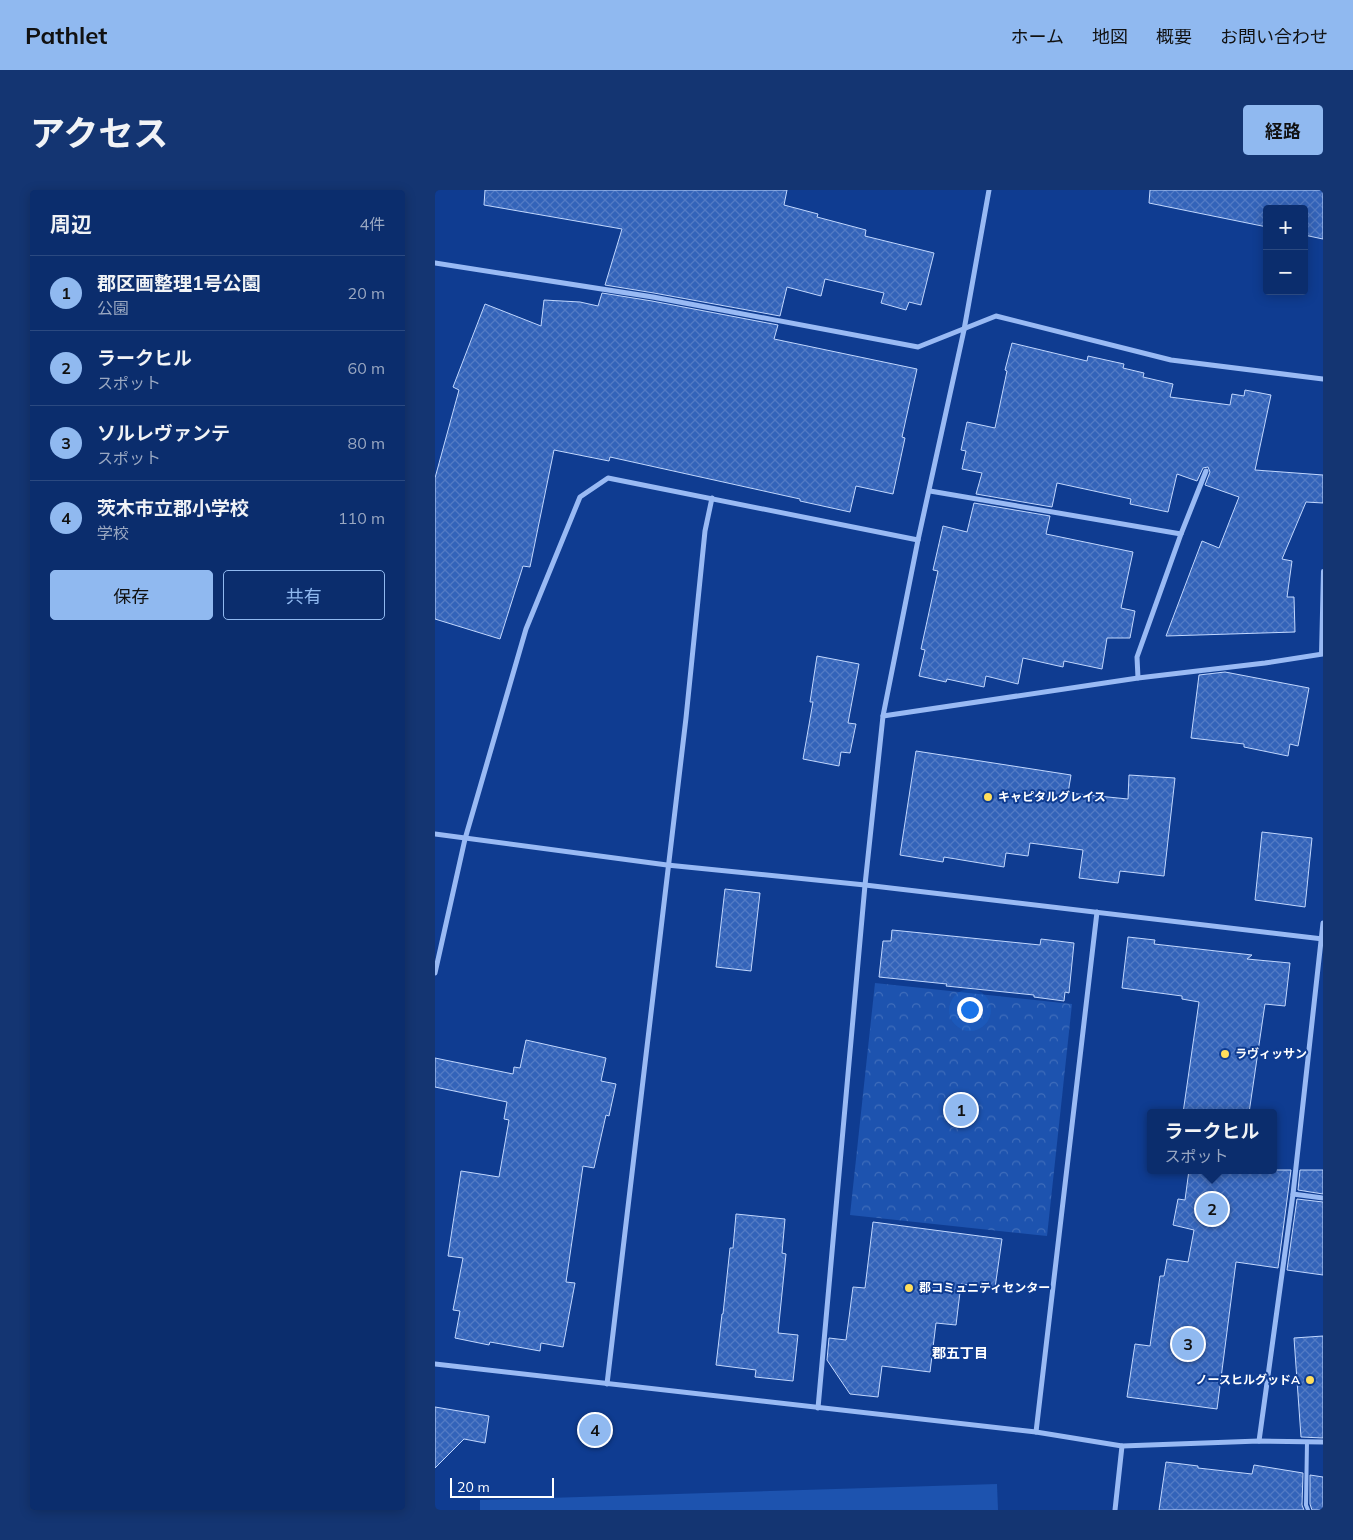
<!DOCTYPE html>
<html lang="ja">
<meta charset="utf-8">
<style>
:root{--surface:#0b2d6d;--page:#143572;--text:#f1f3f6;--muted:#9aa8c2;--line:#2b4980;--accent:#90b9f0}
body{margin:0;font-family:Mulish,"Noto Sans JP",sans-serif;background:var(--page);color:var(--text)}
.controls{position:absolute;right:15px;top:15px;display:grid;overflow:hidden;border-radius:5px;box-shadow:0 2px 12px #0003}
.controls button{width:45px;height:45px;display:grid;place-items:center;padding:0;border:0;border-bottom:1px solid var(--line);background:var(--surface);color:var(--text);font:25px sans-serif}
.scale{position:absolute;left:15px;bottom:12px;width:104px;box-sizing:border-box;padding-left:5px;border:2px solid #fff;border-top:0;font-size:14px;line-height:18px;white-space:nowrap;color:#fff;-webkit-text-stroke:4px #0f3c91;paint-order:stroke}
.you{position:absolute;left:534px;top:819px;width:18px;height:18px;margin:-12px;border:4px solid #fff;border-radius:50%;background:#1a73e8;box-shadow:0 0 0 8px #1a73e833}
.badge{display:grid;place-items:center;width:32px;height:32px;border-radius:50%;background:var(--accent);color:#111;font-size:16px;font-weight:700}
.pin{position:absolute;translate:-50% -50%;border:2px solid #fff;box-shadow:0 1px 5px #0006}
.popup{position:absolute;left:712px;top:919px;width:130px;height:65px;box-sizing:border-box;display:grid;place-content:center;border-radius:5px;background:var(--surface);filter:drop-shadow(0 1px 4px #0005);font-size:16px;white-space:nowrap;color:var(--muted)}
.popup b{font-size:19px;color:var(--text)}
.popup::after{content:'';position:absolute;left:50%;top:100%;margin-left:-10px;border:10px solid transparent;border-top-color:var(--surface)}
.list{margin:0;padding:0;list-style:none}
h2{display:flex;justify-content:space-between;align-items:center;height:65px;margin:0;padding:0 20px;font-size:21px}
h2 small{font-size:16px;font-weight:400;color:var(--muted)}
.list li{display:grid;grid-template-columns:32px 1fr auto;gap:15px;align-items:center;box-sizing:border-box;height:75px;padding:0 20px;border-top:1px solid var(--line)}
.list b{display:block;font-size:19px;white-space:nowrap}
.list p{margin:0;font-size:16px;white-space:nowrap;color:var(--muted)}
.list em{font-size:16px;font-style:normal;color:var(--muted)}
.actions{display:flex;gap:10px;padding:15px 20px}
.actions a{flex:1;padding:11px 0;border:1px solid var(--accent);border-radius:5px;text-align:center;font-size:18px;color:var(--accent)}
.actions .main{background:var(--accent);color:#111}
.map{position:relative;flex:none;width:888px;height:1320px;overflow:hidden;border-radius:5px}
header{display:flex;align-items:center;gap:30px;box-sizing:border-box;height:70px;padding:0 25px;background:var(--accent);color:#111}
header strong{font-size:24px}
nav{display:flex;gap:28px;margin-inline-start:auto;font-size:18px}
.intro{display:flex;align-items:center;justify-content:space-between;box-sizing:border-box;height:120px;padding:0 30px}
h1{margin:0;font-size:35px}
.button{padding:12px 22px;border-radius:5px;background:var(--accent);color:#111;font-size:18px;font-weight:700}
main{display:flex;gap:30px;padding:0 30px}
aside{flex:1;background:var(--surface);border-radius:5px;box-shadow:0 2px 12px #0003}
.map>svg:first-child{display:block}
</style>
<header>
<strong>Pathlet</strong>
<nav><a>ホーム</a><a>地図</a><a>概要</a><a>お問い合わせ</a></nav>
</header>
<div class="intro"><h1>アクセス</h1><a class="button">経路</a></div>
<main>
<aside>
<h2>周辺<small>4件</small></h2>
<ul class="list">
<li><span class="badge">1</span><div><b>郡区画整理1号公園</b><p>公園</p></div><em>20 m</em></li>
<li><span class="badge">2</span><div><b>ラークヒル</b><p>スポット</p></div><em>60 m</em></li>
<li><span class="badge">3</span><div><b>ソルレヴァンテ</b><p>スポット</p></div><em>80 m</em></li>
<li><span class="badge">4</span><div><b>茨木市立郡小学校</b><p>学校</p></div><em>110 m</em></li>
</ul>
<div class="actions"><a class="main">保存</a><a>共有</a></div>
</aside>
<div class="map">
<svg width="888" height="1320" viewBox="0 0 888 1320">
<defs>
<pattern id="forest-crowns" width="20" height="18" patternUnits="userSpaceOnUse" patternTransform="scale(1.25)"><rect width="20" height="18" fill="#1d53af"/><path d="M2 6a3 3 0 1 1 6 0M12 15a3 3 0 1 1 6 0" fill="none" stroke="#3f6dbb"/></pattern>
<pattern id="building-cross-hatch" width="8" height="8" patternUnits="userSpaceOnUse" patternTransform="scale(1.25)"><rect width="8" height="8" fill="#3363b9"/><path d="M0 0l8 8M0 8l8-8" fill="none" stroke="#527ac4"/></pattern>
</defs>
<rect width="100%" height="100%" fill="#0f3c91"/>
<polygon fill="url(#forest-crowns)" points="440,793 637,814 612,1046 415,1025"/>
<polygon fill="#1d53af" points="562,1294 563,1320 45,1320 45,1310"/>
<g fill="url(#building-cross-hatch)" stroke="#c1d7fe">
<polygon points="50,0 352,0 349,15 383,24 382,27 431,40 430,46 499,63 486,115 474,112 471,120 446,113 449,103 390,89 386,106 352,97 345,126 219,103 170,95 187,39 49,15"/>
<polygon points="715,0 888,0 888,49 869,45 869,19 832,19 832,37 714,13"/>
<polygon points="167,103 217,111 343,135 339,149 482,179 467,247 470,248 458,304 421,296 415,322 365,311 365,309 175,267 174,271 119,260 95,377 88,376 65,449 0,429 0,288 24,200 18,197 50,114 106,136 109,110 145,112 163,116"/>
<polygon points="577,153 652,171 653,166 689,174 688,178 709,183 708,187 738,194 735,207 795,215 797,204 809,206 810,200 836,205 820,280 888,285 888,313 871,312 847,369 857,371 852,407 859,407 860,442 731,446 767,351 784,358 804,307 770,295 775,282 773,277 768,278 762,291 742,284 733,322 695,314 696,309 622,293 617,317 541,304 547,283 527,279 531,261 526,260 532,232 560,238 572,181 570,180"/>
<polygon points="539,313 615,326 611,344 698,362 686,418 700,421 695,448 672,448 667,479 629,471 628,477 588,468 583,494 551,486 549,497 512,489 511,492 484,486 490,460 486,459 503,381 498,380 508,336 532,342"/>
<polygon points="382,466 424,474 413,533 421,534 415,563 406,562 404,576 368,569 378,512 375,512"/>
<polygon points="790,482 874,498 863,556 855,554 853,566 809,557 809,554 756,548 764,485"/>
<polygon points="481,561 636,585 633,603 693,609 694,585 740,588 729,686 685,681 683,693 644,688 648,660 595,653 593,666 571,663 569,677 509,667 508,672 465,665"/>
<polygon points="827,642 877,648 870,717 820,710"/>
<polygon points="290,699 325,703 316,781 281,777"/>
<polygon points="457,740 605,755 606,749 639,753 634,803 630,802 629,811 599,807 599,805 511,796 512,794 444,787 448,751 456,751"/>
<polygon points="693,747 720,750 719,754 817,765 812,769 855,773 850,816 830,814 814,923 748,923 764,812 747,809 747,806 687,798"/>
<polygon points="91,850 171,868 166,891 181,894 174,926 171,925 159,978 148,976 131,1092 140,1093 128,1157 106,1153 105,1161 55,1152 54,1155 20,1148 25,1121 18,1120 28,1068 13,1066 26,981 64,987 74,930 69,929 72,912 0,897 0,868 78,884 79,877 85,878"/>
<polygon points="754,980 856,980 843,1078 801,1072 782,1219 692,1207 700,1154 715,1156 725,1086 729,1086 732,1069 753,1072 759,1040 738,1035 743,1009 750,1010"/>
<polygon points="865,980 888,980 888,1004 863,1000"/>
<polygon points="862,1009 888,1012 888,1085 852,1080"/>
<polygon points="301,1024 350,1029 347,1063 351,1064 343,1143 363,1145 358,1191 320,1187 321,1180 281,1175 287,1124 288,1124 295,1058 298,1058"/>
<polygon points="438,1032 567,1049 560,1098 526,1094 521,1135 501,1133 495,1182 447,1176 443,1207 415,1204 392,1170 394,1148 411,1150 418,1097 430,1098"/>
<polygon points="888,1146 888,1248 866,1247 859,1148"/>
<polygon points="0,1217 54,1226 50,1253 29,1249 0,1278"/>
<polygon points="731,1272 763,1276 763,1278 817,1284 819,1275 868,1283 867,1315 869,1320 724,1320"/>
<polygon points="875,1285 888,1287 888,1320 877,1320 875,1314"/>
</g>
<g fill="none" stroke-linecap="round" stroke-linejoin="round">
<g stroke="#99baf4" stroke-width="4">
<polyline points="886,464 888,381"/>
<polyline points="872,1252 871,1315 873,1320"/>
</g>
<g stroke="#99baf4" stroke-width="5">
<polyline points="0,73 218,107 483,157 561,126 736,170 888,189"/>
<polyline points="495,301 746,344"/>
<polyline points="703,488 702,467 746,344 771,281"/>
<polyline points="448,526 703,488 830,473 888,464"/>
<polyline points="0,644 232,675 430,695 888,749"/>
<polyline points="0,783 30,649 91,439 145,307 173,288 483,350"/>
<polyline points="858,1004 888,1008"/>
<polyline points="0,1174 601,1242 687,1256 824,1251 888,1252"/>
<polyline points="172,1194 251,528 270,341 277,308"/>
<polyline points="383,1218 430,695 448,526 483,350 529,140 554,0"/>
<polyline points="601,1242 662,722"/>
<polyline points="824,1251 858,1004 888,733"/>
<polyline points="680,1320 687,1256"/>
</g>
</g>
<g fill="#ffde5c" stroke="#0f3c91" stroke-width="2">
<circle cx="553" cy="607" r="5"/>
<circle cx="790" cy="864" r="5"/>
<circle cx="474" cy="1098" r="5"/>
<circle cx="875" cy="1190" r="5"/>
</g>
<g text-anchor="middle" stroke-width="4" stroke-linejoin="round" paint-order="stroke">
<g font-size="12" font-weight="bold" fill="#fff" stroke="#0f3c91" text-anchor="start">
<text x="563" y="611">キャピタルグレイス</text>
<text x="800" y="868">ラヴィッサン</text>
<text x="484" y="1102">郡コミュニティセンター</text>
<text x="865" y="1194" text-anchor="end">ノースヒルグッドA</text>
</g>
<g font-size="14" font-weight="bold" fill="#fff" stroke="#0f3c91">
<text x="525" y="1168">郡五丁目</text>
</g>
</g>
</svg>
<div class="controls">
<button>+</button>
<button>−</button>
</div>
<div class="scale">20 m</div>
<div class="you"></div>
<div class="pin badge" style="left:526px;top:920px">1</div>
<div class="pin badge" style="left:777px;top:1019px">2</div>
<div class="popup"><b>ラークヒル</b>スポット</div>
<div class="pin badge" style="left:753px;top:1154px">3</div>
<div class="pin badge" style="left:160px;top:1240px">4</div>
</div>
</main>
